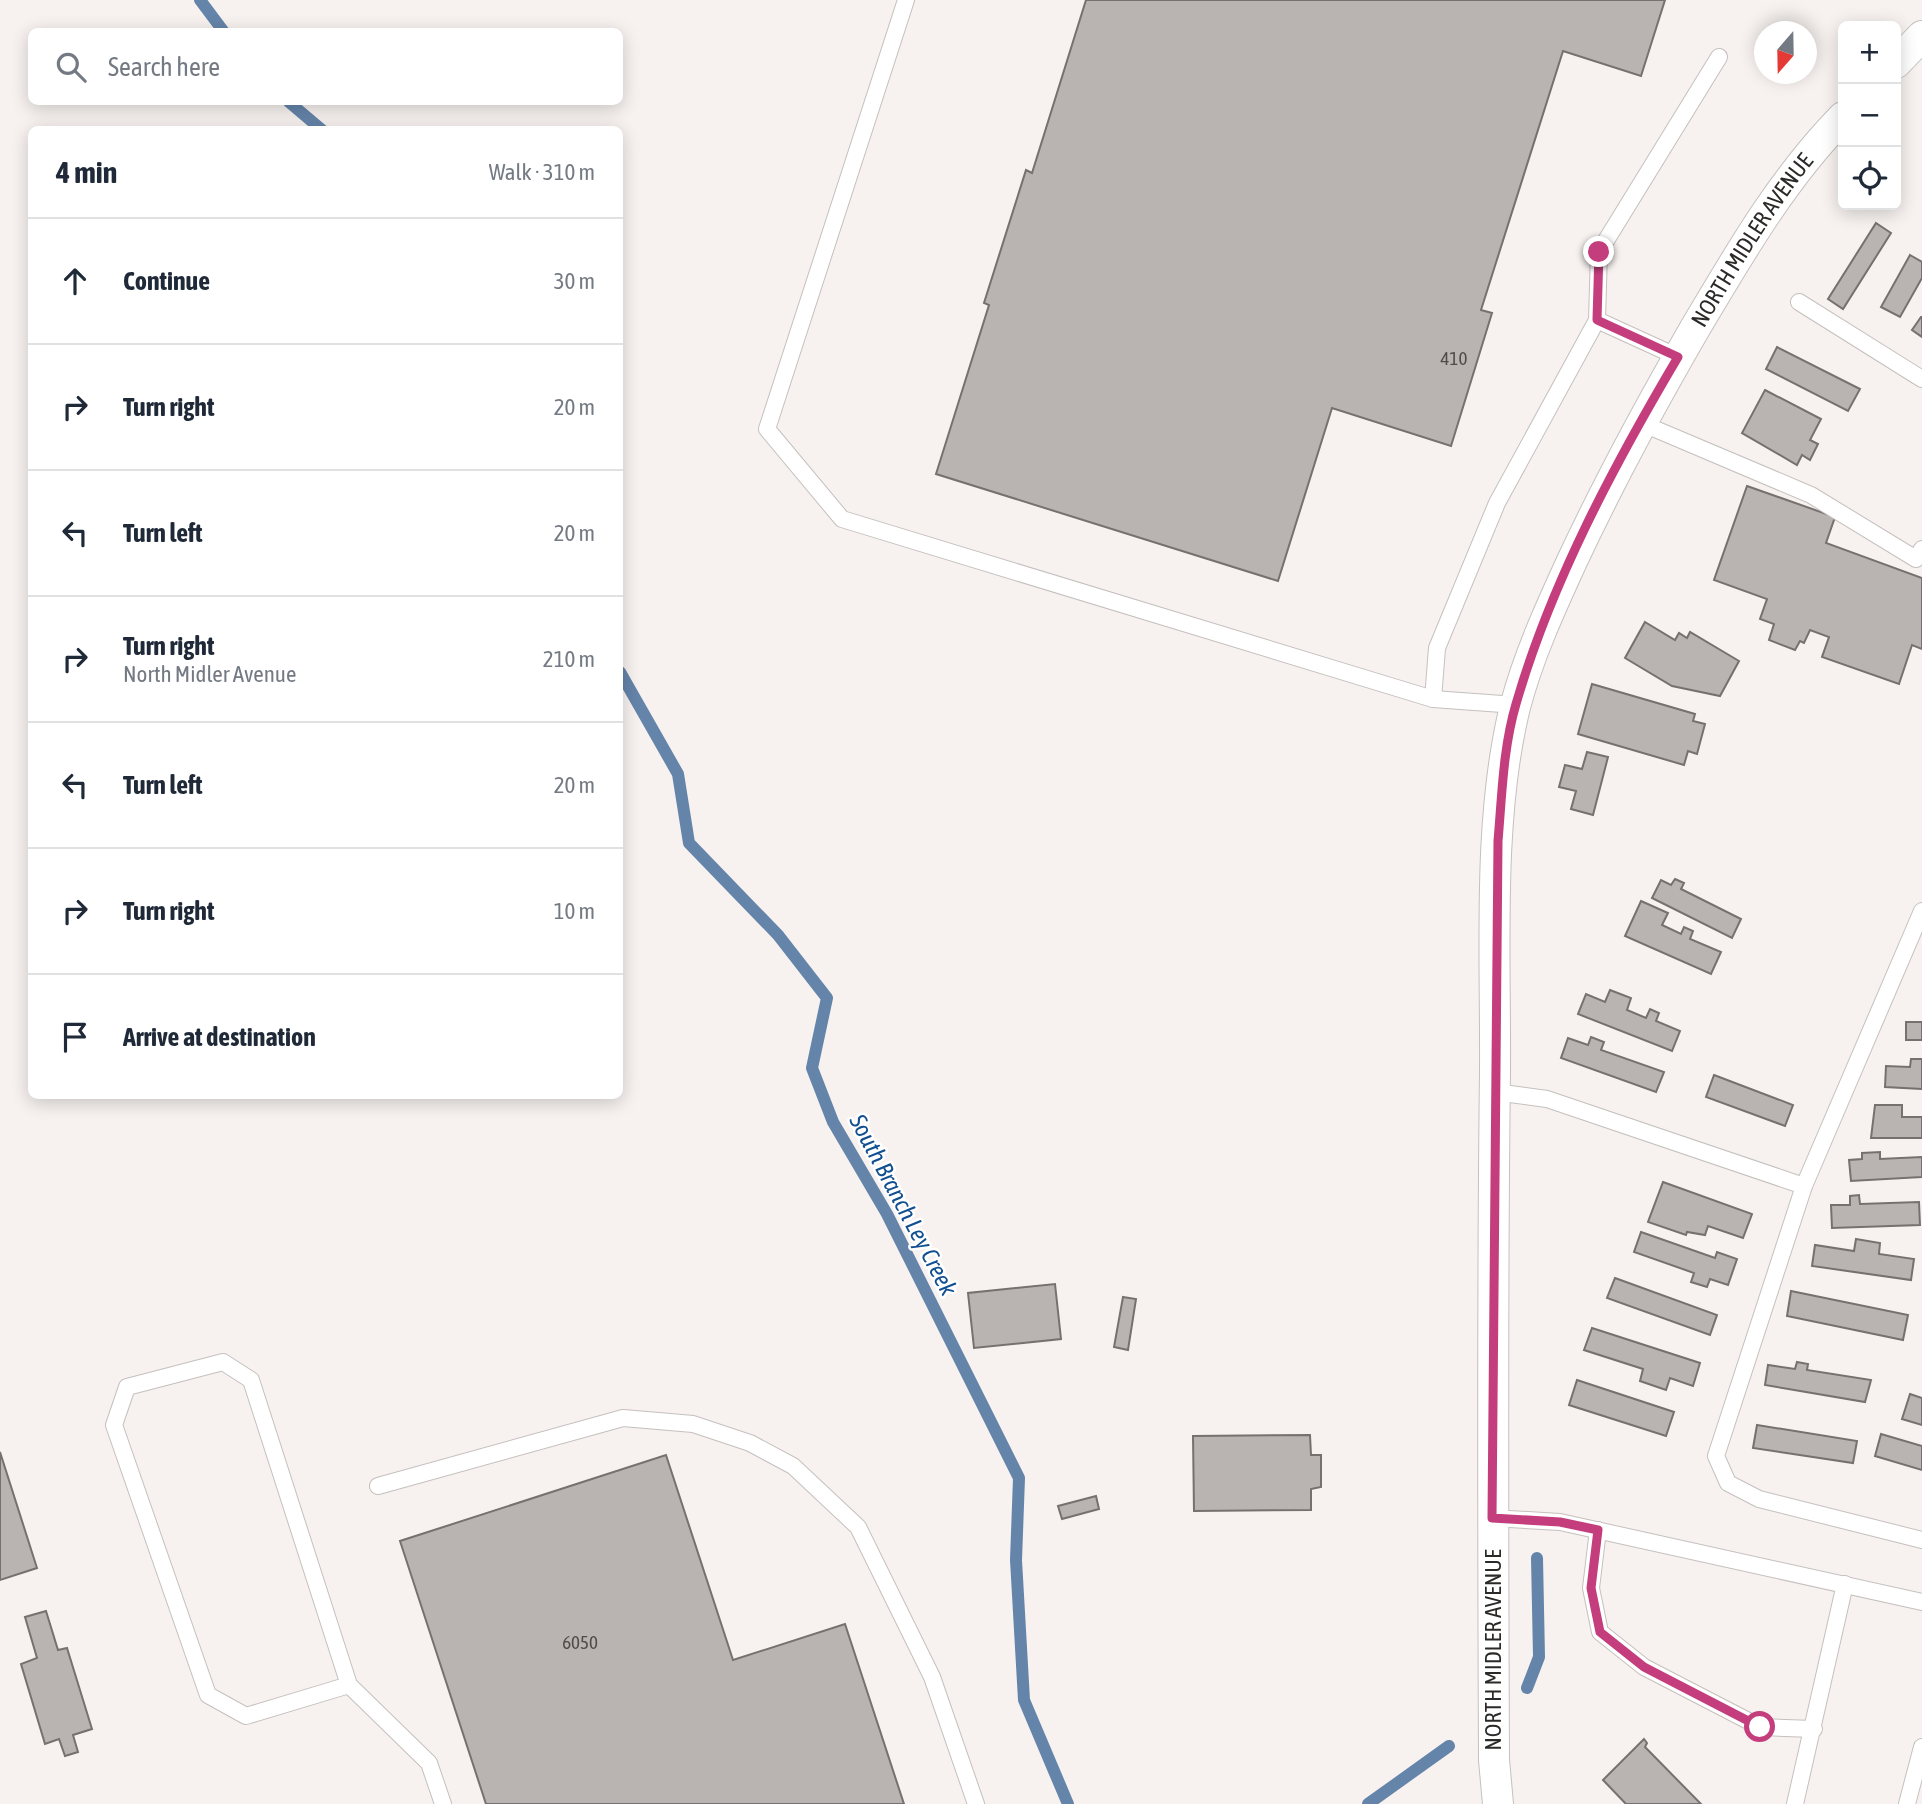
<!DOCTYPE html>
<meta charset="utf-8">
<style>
:root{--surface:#fff;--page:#f2f2f3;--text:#1f2937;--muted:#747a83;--line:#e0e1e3}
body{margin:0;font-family:"Asap Condensed",sans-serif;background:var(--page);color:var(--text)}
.controls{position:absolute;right:21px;top:21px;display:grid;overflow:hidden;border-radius:10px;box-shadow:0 4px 18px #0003}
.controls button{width:63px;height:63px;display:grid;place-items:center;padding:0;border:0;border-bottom:2px solid var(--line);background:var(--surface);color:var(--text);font:35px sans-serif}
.compass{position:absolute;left:1754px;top:21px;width:63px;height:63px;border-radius:50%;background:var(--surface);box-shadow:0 4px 18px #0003;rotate:200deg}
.stop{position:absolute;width:21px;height:21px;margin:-16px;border:5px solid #c43e7d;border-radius:50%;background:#fff}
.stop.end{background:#c43e7d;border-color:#fff;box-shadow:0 2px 7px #0008}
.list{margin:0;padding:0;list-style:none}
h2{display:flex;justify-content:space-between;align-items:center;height:91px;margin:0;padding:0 28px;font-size:30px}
h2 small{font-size:23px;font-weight:400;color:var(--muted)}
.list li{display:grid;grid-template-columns:46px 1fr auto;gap:21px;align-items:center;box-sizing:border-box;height:126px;padding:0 28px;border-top:2px solid var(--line)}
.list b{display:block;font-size:26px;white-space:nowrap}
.list p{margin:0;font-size:23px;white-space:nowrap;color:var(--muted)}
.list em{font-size:23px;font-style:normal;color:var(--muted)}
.icon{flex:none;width:38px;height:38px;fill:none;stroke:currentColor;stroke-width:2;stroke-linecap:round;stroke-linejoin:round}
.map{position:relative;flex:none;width:1922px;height:1804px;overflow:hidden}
.search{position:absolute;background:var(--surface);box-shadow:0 4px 18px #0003;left:28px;top:28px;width:595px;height:77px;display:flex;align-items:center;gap:18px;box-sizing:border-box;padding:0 24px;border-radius:10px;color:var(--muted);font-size:26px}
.panel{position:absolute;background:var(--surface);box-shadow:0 4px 18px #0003;left:28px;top:126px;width:595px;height:973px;border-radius:10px}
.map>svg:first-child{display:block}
</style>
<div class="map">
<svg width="1922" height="1804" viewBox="0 0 1922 1804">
<rect width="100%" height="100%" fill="#f7f2f0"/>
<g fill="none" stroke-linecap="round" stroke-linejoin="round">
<g stroke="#6584a9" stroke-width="12">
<polyline points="200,0 224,32"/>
<polyline points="289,102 322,130"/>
<polyline points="620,672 678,774 689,843 778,935 827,998 812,1068 833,1122 887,1214 1019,1478 1016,1560 1024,1700 1068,1804"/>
<polyline points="1527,1688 1539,1657 1537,1558"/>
<polyline points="1368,1804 1449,1746"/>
</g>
</g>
<g fill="#b9b4b2" stroke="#767170" stroke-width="2">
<polygon points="1086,0 1665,0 1641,76 1563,51 1481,310 1492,313 1451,446 1332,408 1278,581 936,474 989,305 984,303 1026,170 1032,173"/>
<polygon points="1876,223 1891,233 1843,309 1828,299"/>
<polygon points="1910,255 1922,262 1922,278 1900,317 1881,307"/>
<polygon points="1921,317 1922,317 1922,337 1912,330"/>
<polygon points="1777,347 1860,389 1848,411 1766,369"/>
<polygon points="1765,390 1821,419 1810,440 1818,444 1810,460 1802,455 1797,465 1742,433"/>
<polygon points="1747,486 1835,517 1826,543 1922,578 1922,649 1912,645 1899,684 1822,657 1829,637 1810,630 1804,643 1800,641 1795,650 1769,640 1774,624 1760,619 1767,599 1714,580"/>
<polygon points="1645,622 1675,640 1679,633 1687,638 1690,632 1739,661 1720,696 1672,686 1625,658"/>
<polygon points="1592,684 1695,714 1693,721 1705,724 1697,754 1688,751 1684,765 1578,734"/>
<polygon points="1587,752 1608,757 1593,815 1571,809 1576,791 1559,787 1565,765 1582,769"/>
<polygon points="1675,879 1684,883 1681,889 1741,919 1732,938 1652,898 1661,880 1671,885"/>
<polygon points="1641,901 1668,913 1662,925 1681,934 1684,927 1693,931 1690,939 1721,952 1711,974 1625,936"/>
<polygon points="1610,990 1631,998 1627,1010 1646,1018 1650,1009 1659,1013 1656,1021 1680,1031 1672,1051 1578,1014 1586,994 1605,1002"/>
<rect x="1906" y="1022" width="16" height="18"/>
<polygon points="1591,1037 1604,1042 1601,1050 1664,1072 1656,1092 1561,1058 1568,1038 1588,1045"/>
<polygon points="1911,1059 1922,1059 1922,1089 1885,1087 1886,1066 1910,1067"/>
<polygon points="1714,1075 1793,1105 1785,1126 1706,1097"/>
<polygon points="1875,1105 1902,1105 1902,1117 1922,1117 1922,1138 1871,1138"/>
<polygon points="1880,1152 1880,1159 1922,1157 1922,1177 1851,1181 1849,1160 1862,1159 1862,1153"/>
<polygon points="1663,1182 1752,1214 1743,1238 1708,1226 1705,1235 1687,1232 1686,1235 1648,1222"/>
<polygon points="1859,1195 1860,1204 1919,1202 1920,1225 1832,1228 1831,1205 1850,1205 1850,1196"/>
<polygon points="1641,1232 1715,1258 1717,1252 1737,1259 1728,1285 1710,1279 1707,1287 1691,1282 1694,1273 1634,1252"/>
<polygon points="1856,1239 1880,1243 1879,1254 1914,1259 1911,1280 1812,1266 1815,1245 1854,1251"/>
<polygon points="1615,1278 1717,1315 1710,1335 1607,1298"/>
<polygon points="1055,1284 1061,1339 974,1348 968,1293"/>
<polygon points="1791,1291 1908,1315 1903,1340 1787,1316"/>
<polygon points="1123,1297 1136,1299 1128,1350 1114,1347"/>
<polygon points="1592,1328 1700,1363 1693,1386 1670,1378 1666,1390 1640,1381 1643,1369 1584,1350"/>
<polygon points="1797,1362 1808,1364 1807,1370 1871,1380 1865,1402 1765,1385 1768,1365 1795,1369"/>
<polygon points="1577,1380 1674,1412 1666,1436 1569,1405"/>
<polygon points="1910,1394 1922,1398 1922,1425 1902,1419"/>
<polygon points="1757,1425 1857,1441 1853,1463 1753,1448"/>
<polygon points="1881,1434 1922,1446 1922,1470 1875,1456"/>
<polygon points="1310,1435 1311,1455 1321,1455 1321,1487 1311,1489 1311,1510 1194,1511 1193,1436"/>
<polygon points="0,1452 37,1568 0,1580"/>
<polygon points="666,1455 733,1660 845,1624 904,1804 486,1804 400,1541"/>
<polygon points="1096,1496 1099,1509 1062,1519 1058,1506"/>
<polygon points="46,1611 58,1650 67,1648 92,1729 73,1735 78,1752 65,1756 59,1739 45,1744 21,1664 37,1658 25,1617"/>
<polygon points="1644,1739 1647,1743 1645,1747 1701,1804 1626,1804 1603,1780"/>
</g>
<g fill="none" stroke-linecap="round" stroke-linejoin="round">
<defs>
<g id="lane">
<polyline points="906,0 767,429 842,519 1433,699 1516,705"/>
<polyline points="1799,302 1922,379"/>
<polyline points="1678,357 1597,320 1599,252 1719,57"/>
<polyline points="1641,423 1811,495 1916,559 1922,549"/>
<polyline points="1433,699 1437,648 1497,503 1597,320"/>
<polyline points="1922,911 1804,1186 1716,1456 1728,1483 1759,1499 1922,1540"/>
<polyline points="1495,1092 1547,1099 1804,1186"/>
<polyline points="378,1486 623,1418 693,1424 750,1443 793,1466 858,1527 932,1677 976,1804"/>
<polyline points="1492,1518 1560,1522 1922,1602"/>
<polyline points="1598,1530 1591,1588 1600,1632 1644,1667 1760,1727 1814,1729"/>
<polyline points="349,1685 246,1716 208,1695 114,1425 127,1387 223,1362 251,1380 349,1685 429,1763 443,1804"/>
<polyline points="1795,1804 1845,1584"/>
<polyline points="1907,1804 1922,1747"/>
</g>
<g id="street">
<polyline points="1896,63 1922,36"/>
<path id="s1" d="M1498 1804 1494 1760C1493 1531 1492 1302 1495 1072 1496 956 1487 820 1515 707 1528 657 1550 609 1572 561 1609 482 1650 406 1694 330 1738 256 1782 179 1843 117"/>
</g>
</defs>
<use href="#lane" stroke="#c5c0be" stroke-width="18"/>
<use href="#street" stroke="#c5c0be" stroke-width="32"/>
<use href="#lane" stroke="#fff" stroke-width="16"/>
<use href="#street" stroke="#fff" stroke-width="30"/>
</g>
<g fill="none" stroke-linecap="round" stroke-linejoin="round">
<path stroke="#c43e7d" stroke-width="9" d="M1599 252 1597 320 1678 357C1614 465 1551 583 1516 704 1503 748 1502 795 1498 841L1492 1518 1560 1522 1598 1530 1591 1588 1600 1632 1644 1667 1760 1727"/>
</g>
<g text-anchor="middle" stroke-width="5" stroke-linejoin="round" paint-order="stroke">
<g font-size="19" fill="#4f4c4b">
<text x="1454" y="365">410</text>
<text x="580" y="1649">6050</text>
</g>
<g font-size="23" fill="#2c2a29" stroke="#fff">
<text dy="8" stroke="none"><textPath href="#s1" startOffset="1624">NORTH MIDLER AVENUE</textPath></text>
<text transform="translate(1493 1650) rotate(-90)" y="8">NORTH MIDLER AVENUE</text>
</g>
<g font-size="24" font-style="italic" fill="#114f90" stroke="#fff">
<text transform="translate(903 1205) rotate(62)" y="8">South Branch Ley Creek</text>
</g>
</g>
</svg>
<div class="controls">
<button>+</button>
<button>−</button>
<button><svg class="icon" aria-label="locate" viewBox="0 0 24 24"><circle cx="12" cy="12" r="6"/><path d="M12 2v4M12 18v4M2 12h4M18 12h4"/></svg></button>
</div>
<svg class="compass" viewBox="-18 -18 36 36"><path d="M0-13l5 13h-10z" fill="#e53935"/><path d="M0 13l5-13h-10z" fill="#747a83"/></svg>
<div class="stop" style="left:1760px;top:1727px"></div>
<div class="stop end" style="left:1599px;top:252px"></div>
<div class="search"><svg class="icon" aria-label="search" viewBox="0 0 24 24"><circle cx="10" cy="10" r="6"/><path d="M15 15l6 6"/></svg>Search here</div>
<section class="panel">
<h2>4 min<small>Walk · 310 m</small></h2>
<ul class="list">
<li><svg class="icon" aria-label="ahead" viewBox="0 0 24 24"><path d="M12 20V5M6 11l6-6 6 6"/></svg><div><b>Continue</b></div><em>30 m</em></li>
<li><svg class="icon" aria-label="right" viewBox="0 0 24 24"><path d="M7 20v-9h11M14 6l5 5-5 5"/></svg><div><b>Turn right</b></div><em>20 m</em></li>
<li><svg class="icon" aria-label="left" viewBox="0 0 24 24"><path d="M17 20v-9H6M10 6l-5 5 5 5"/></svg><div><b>Turn left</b></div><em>20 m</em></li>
<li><svg class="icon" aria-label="right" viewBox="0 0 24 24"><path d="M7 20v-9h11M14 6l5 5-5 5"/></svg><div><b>Turn right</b><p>North Midler Avenue</p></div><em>210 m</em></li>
<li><svg class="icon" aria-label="left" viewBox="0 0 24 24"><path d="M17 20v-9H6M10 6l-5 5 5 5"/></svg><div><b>Turn left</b></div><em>20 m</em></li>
<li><svg class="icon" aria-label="right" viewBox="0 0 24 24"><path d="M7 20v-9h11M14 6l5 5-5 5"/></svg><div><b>Turn right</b></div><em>10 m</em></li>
<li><svg class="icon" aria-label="arrive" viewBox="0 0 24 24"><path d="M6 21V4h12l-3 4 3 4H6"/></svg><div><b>Arrive at destination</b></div></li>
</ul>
</section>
</div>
